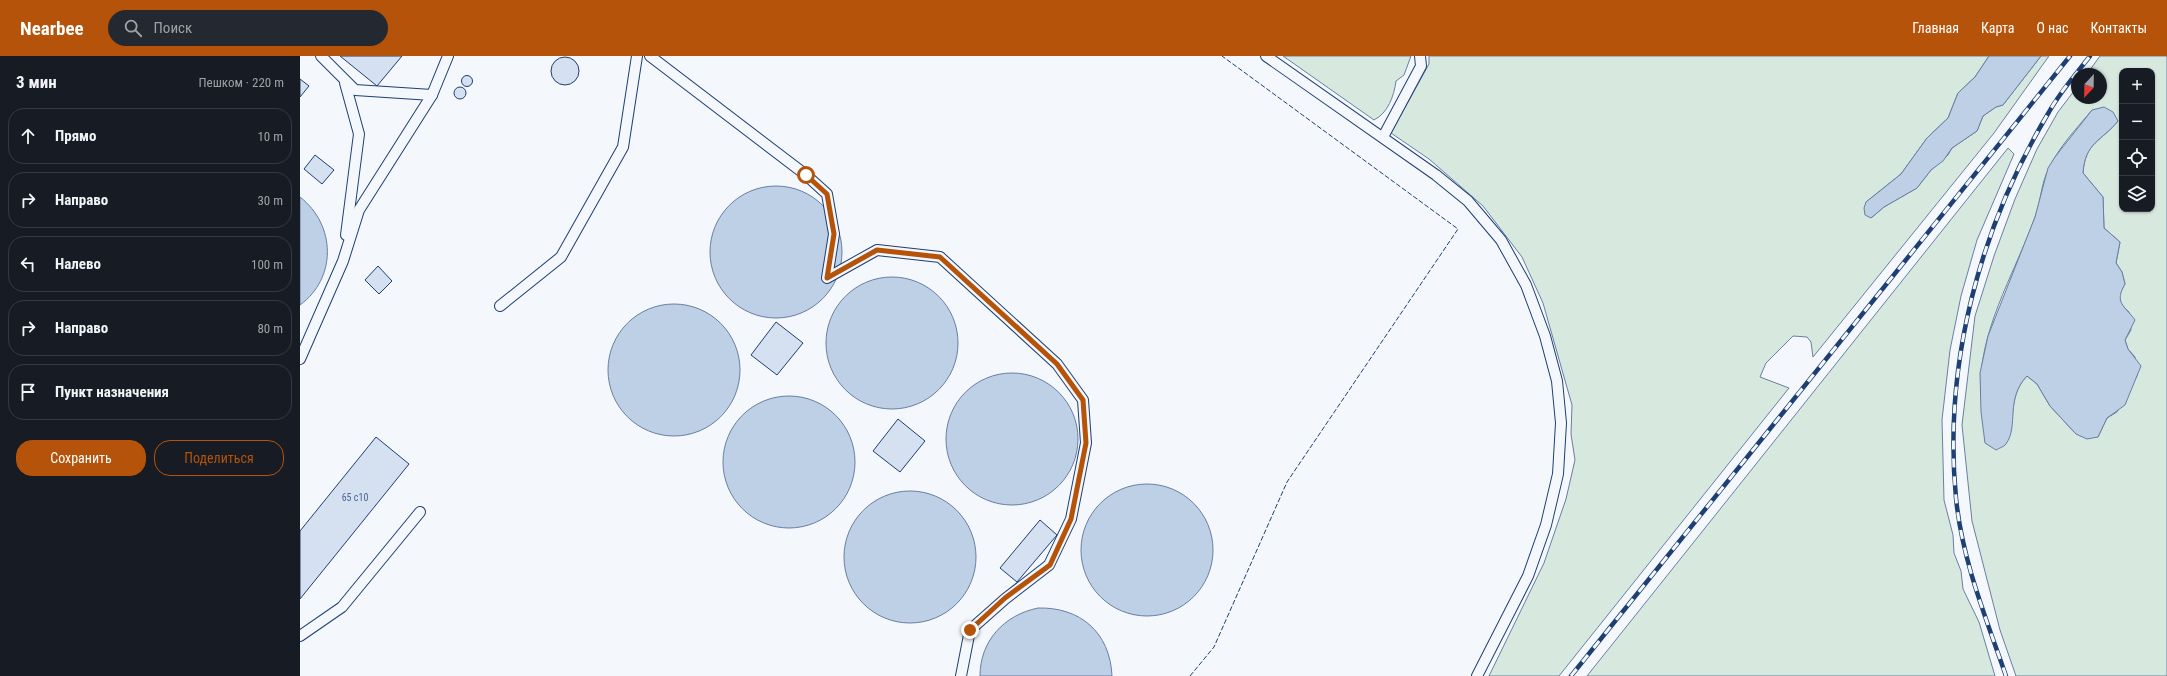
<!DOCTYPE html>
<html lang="ru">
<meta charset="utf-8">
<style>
:root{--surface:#171b24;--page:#242831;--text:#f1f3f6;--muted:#9ea1a6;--line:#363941;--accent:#b45309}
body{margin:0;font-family:"Roboto Condensed",sans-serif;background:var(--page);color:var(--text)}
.controls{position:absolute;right:12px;top:12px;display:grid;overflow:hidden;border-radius:8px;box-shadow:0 1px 3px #0004}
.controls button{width:36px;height:36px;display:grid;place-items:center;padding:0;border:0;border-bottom:1px solid var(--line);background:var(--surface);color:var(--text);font:20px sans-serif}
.compass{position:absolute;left:1771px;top:12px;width:36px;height:36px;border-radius:50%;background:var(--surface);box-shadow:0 1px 3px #0004;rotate:202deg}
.stop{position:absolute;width:12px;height:12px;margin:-9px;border:3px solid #b45309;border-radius:50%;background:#fff}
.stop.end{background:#b45309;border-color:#fff;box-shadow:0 1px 4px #0008}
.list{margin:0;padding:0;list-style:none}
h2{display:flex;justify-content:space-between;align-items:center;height:52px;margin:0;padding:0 16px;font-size:17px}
h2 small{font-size:13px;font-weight:400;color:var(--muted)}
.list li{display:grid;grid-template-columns:26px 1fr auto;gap:12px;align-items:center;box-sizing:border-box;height:56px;margin:0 8px 8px;padding:0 8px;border:1px solid var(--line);border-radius:16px}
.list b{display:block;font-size:15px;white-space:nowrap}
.list em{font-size:13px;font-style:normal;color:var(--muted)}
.actions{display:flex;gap:8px;padding:12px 16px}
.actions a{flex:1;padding:9px 0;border:1px solid var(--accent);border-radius:16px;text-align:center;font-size:14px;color:var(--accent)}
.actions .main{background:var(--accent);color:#fff}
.icon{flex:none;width:22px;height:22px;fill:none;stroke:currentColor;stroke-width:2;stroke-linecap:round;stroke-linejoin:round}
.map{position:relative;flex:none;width:1867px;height:620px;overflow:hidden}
header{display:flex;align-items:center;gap:24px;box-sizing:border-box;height:56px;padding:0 20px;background:var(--accent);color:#fff}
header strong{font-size:19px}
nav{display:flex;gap:22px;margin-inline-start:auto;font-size:14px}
.search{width:280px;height:36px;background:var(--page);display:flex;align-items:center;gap:10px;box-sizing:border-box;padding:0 14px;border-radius:22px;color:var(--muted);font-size:15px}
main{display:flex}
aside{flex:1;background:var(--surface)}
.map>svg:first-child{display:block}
</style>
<header>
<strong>Nearbee</strong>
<div class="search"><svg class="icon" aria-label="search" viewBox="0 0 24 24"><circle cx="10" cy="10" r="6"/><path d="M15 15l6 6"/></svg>Поиск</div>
<nav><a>Главная</a><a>Карта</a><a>О нас</a><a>Контакты</a></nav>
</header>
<main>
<aside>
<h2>3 мин<small>Пешком · 220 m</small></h2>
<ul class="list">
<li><svg class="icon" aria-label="ahead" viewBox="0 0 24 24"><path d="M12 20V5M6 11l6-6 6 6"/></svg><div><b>Прямо</b></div><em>10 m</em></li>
<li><svg class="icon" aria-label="right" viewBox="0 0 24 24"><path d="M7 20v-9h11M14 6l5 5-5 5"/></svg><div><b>Направо</b></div><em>30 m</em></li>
<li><svg class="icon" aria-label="left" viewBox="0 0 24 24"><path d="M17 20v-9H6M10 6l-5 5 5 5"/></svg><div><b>Налево</b></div><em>100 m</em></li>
<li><svg class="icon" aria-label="right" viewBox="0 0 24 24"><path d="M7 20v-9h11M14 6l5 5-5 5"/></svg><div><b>Направо</b></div><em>80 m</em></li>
<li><svg class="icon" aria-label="arrive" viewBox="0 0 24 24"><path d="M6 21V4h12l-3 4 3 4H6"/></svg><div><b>Пункт назначения</b></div></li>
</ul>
<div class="actions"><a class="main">Сохранить</a><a>Поделиться</a></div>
</aside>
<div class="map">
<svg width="1867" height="620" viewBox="0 0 1867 620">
<rect width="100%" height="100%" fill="#f4f7fb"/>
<g fill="#d7e8df" stroke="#687fa3" fill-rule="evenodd">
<path d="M983 0H1111L1104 19 1096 25C1094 40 1088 57 1074 64Z"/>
<polygon points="1129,0 1689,0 1675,21 1658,37 1648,62 1627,82 1601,118 1566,146 1571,162 1584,151 1617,132 1631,114 1648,99 1652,92 1677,75 1683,60 1696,51 1703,49 1741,0 1749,0 1694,77 1513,301 1511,286 1507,281 1493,280 1466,307 1460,321 1489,332 1259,620 1189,620 1244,507 1266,443 1275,404 1271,378 1272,349 1243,247 1222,201 1183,150 1129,103 1091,77 1129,8"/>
<path d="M1800 0H1867V620H1716L1700 574 1672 465 1662 369 1675 260 1694 200 1715 143 1737 93 1758 56 1777 31V42H1801V18H1787ZM1822 15H1852V153H1822ZM1792 54 1818 65C1801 86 1785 86 1783 117L1803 141 1804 172 1820 186 1816 207 1822 216 1825 228 1819 238 1821 248 1829 256 1831 274 1825 284 1828 293 1835 301 1837 320 1817 356 1807 362 1798 381 1776 378 1750 350 1737 328 1727 320C1716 331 1714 344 1712 359L1681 342C1676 278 1714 220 1735 161 1741 145 1741 127 1749 112 1759 91 1777 72 1792 54Z"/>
<polygon points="1708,92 1714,98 1677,184 1661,240 1650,294 1642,364 1644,444 1653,479 1654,497 1661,515 1663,533 1679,566 1695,620 1287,620"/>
</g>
<g fill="#bed0e5" stroke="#687fa3">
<polygon points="1689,0 1741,0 1703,49 1696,51 1683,60 1677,75 1652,92 1643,105 1631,114 1617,132 1584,151 1571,162 1565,159 1564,152 1566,146 1601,118 1627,82 1648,62 1658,37 1675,21"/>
<path d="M1804 51 1813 56 1818 65C1802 85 1785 86 1783 117L1803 141 1804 172 1820 186 1816 207 1822 216 1825 228C1814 247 1824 249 1835 264L1825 284 1828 293 1841 310 1825 349 1807 362 1798 381 1787 383 1776 378 1750 350 1737 328 1727 320C1705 343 1719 370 1706 388 1704 391 1699 392 1696 394L1685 387 1681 356 1680 317 1688 280 1735 161 1748 112 1755 101 1792 54Z"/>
<circle cx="476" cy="196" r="66"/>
<path d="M0 141C36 169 37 222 0 249Z"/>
<circle cx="592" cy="287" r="66"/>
<circle cx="374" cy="314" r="66"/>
<circle cx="712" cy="383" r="66"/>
<circle cx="489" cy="406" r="66"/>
<circle cx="847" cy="494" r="66"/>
<circle cx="610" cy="501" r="66"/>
<path d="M738 552C780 551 810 576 812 620H680C680 585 704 559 738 552Z"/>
</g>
<g fill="#d5e0f0" stroke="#1d3f73">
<polygon points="40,0 102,0 77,30"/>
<circle cx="265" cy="15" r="14"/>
<circle cx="167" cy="25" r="5.5"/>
<polygon points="0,23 9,30 0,41"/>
<circle cx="160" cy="37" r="6"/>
<polygon points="15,99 34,114 22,128 4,113"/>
<polygon points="78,210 92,225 79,238 65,224"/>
<polygon points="476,266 503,287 477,319 451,299"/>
<polygon points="598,363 625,385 600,416 573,395"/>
<polygon points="76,381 109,408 0,543 0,475"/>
<polygon points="740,464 757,479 717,526 700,512"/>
</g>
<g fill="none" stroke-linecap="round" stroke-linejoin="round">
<defs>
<g id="lane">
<polyline points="21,0 55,34 132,39"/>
<polyline points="350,0 506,119 527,138 534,178 527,222 577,194 640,201 757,308 783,344 786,387 771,463 749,509 705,543 670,574 661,620"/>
<polyline points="966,0 1136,119 1168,145 1201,184 1226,229 1245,280 1257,325 1261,367 1258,418 1246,469 1228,520 1177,620"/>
<polyline points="45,27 59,78 46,179"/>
<polyline points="1083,81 1121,10 1120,0"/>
<polyline points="200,250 261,201 323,91 337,0"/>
<polyline points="0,303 43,205 59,154 132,39 148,0"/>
<polyline points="0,580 42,551 120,456"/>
</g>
</defs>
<use href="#lane" stroke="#1d3f73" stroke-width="12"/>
<use href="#lane" stroke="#f4f7fb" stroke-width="10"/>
<defs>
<g id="rail">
<polyline points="1271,620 1770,0"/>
<path d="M1706 620C1686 562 1662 504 1656 442 1643 308 1680 171 1749 56 1760 36 1776 18 1790 0"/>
</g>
</defs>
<use href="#rail" stroke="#1d3f73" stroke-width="4.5"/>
<use href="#rail" stroke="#f4f7fb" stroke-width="3" stroke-dasharray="9" stroke-linecap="butt"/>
<polyline stroke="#1d3f73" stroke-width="1" stroke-dasharray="5 2" stroke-linecap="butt" points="890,620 914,591 987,426 1158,173 922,0"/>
</g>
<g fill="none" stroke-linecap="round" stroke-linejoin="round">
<polyline stroke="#b45309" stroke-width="5" points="506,119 527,138 534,178 527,222 577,194 640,201 757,308 783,344 786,387 771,463 750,509 705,542 670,574"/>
</g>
<g text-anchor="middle" stroke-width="3" stroke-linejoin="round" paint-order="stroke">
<g font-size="10" fill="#4b6792">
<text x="55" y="445">65 с10</text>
</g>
</g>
</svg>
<div class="controls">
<button>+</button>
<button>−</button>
<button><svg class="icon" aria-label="locate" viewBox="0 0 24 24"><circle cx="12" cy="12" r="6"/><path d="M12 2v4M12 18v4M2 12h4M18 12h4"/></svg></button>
<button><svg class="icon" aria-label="layers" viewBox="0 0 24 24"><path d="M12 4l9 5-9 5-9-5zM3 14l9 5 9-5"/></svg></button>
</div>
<svg class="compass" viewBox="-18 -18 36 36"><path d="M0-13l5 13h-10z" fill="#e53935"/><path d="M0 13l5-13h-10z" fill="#9ea1a6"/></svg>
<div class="stop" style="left:506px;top:119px"></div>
<div class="stop end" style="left:670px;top:574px"></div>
</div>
</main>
